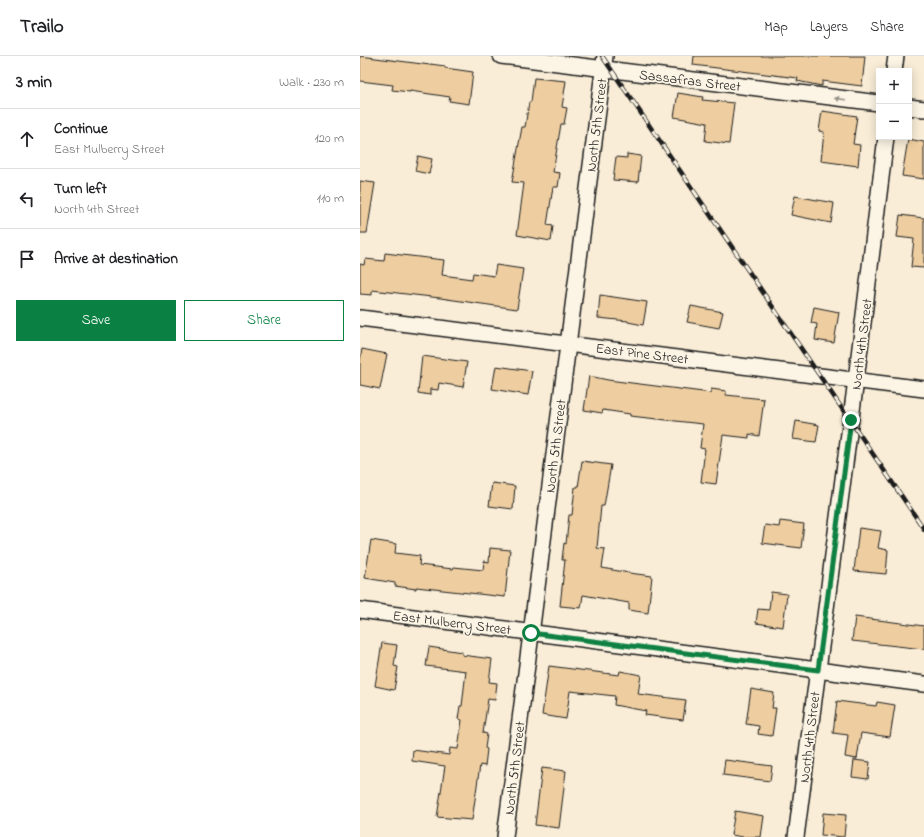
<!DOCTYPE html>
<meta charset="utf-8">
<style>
:root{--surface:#fff;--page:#f6f6f6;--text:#202124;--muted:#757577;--line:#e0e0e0;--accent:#0b8043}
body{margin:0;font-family:"Indie Flower",sans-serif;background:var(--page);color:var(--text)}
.controls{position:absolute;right:12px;top:12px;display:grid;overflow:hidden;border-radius:0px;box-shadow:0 2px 10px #0003}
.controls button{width:36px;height:36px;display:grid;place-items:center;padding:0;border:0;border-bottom:1px solid var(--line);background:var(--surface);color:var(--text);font:20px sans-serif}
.stop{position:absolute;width:12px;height:12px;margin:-9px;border:3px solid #0b8043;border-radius:50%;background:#fff}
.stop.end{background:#0b8043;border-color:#fff;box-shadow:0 1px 4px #0008}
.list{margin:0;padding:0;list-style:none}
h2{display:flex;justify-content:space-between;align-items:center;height:52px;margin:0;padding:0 16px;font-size:17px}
h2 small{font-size:13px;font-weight:400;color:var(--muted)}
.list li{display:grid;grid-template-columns:26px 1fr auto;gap:12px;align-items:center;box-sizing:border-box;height:60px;padding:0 16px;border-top:1px solid var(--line)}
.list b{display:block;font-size:15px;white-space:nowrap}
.list p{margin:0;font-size:13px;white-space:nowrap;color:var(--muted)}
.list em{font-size:13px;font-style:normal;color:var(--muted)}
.actions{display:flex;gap:8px;padding:12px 16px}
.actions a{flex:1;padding:9px 0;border:1px solid var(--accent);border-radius:0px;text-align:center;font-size:14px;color:var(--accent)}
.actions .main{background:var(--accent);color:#fff}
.icon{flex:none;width:22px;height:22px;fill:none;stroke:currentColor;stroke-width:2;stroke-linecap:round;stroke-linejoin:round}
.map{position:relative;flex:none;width:564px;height:781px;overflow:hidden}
header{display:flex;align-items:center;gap:24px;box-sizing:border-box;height:56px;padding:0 20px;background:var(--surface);border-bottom:1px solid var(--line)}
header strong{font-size:19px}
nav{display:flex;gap:22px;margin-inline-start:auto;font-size:14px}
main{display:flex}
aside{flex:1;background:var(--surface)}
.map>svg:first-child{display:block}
</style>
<header>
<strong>Trailo</strong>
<nav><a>Map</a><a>Layers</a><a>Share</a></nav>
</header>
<main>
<aside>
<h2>3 min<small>Walk · 230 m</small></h2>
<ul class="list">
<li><svg class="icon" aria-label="ahead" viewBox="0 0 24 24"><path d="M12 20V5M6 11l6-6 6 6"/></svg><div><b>Continue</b><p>East Mulberry Street</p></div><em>120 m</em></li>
<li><svg class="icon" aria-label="left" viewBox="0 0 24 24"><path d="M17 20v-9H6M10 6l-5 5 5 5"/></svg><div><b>Turn left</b><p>North 4th Street</p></div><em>110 m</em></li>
<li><svg class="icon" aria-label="arrive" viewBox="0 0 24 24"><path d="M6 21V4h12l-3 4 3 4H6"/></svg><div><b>Arrive at destination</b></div></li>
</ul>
<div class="actions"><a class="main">Save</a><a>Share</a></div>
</aside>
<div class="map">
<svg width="564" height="781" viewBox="0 0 564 781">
<rect width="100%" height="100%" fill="#f9edd7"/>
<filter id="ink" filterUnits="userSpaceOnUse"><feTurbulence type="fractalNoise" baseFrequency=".025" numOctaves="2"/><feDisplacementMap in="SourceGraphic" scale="8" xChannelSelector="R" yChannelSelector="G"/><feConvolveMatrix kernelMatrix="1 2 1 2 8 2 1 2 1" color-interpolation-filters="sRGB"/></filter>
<g filter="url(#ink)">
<g fill="#eecea0" stroke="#1c1c1c">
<polygon points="0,0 70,9 70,8 85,10 85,12 113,16 109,48 89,45 90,41 50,35 50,36 32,34 33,29 0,25"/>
<polygon points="334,0 505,0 502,30 462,25 462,30 437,25 438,22 333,9"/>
<polygon points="174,22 206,25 202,51 207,52 204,68 201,68 193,116 200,117 198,131 193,131 187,169 193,170 191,185 157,179 164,127 152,126 162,71 165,71 169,46 171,46"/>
<polygon points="318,37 343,41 342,44 374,47 369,88 345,85 347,67 314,61"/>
<polygon points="462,55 497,60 493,88 500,89 498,110 461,105 464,76 459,75"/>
<polygon points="548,83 564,86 564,123 542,120"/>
<polygon points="267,98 281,100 278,126 253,124 256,101 267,102"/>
<polygon points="58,100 72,103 69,118 55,115"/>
<polygon points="0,125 15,127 7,177 0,177"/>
<polygon points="435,140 474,147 471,167 431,159"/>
<polygon points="540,159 564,162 564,212 551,211 554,183 537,181"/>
<polygon points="25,197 84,204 82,219 112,223 113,217 134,220 136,209 163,213 157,253 80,242 12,234 12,239 0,238 0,208 4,209 5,203 24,205"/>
<polygon points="240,239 287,246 283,269 268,266 268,265 238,262"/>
<polygon points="331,250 363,256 359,272 327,266"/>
<polygon points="454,251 479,256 474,287 455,284 457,268 451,267"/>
<polygon points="2,293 27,298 20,333 0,329 0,305"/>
<polygon points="62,300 107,306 103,331 79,327 78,334 70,333 70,339 58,337"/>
<polygon points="136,310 172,315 168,339 132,333"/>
<polygon points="229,320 248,324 351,337 351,333 366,335 366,339 404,343 399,380 389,378 389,382 363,379 356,428 341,426 345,393 340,392 343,368 270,360 270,358 243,354 242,357 224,354"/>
<polygon points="436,365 459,369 456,386 433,383"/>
<polygon points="222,405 251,409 244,450 241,450 237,492 245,493 242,512 269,517 292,520 288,557 269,554 269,547 223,539 221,552 200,550 205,504 202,504 204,487 206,488 209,459 212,459 215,431 218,431"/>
<polygon points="132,427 155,430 153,453 129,450"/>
<polygon points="420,465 444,468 441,492 402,487 405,469 419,471"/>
<polygon points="499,472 521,475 518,492 528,494 526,518 494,515"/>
<polygon points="11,484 36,488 35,497 60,500 59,509 93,513 94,511 123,514 124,505 129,506 130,492 150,494 145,541 56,531 56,533 35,530 35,527 5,522"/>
<polygon points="411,536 427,538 423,571 396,567 398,553 409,554"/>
<polygon points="495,561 564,570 564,593 492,585"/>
<polygon points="22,587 37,589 34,610 38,611 34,634 15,630"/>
<polygon points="69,591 102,596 102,599 132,603 129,626 137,627 135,644 128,643 123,677 127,678 125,692 127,693 125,710 120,709 112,764 77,761 85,710 52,705 53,694 89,699 90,692 98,693 102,664 98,663 100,650 102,650 106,615 66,610"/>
<polygon points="189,610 259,619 260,615 281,619 278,638 326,644 323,664 285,659 286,655 254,649 255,640 210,635 206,663 182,659"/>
<polygon points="391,633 414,637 412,652 416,652 412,680 398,678 399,670 386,668"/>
<polygon points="477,645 516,650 517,646 535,649 530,681 501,677 497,703 485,701 488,679 473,677"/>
<polygon points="365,704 412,710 410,725 363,719"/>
<polygon points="494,704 510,706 508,723 492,721"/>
<polygon points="182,712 206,715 199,772 175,769"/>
<polygon points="375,755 404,760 401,781 383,781 371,779"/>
<polygon points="463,757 486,759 484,781 461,779"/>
</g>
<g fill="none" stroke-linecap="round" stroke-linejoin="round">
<defs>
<g id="street">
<polyline points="141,0 519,47"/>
<polyline points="534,15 536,0"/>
<polyline points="549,51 564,53"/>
<polyline points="0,262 564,333"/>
<polyline points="0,554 564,628"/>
<polyline points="145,781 245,0"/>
<polyline points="436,781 496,324 526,81"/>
</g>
</defs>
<use href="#street" stroke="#1c1c1c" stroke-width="18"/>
<use href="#street" stroke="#fcf5e5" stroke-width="15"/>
<defs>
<polyline id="rail" points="242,0 564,473"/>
</defs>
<use href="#rail" stroke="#1c1c1c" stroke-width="4.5"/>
<use href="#rail" stroke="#fcf5e5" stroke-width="3" stroke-dasharray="9" stroke-linecap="butt"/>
</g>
<defs><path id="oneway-solid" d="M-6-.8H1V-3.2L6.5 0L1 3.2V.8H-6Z"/></defs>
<use fill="#97938b" href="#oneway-solid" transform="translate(480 43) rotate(-173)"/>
</g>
<g fill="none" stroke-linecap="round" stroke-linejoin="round" filter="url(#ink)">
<polyline stroke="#0b8043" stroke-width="5" points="171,577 458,614 491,364"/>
</g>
<g text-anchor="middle" stroke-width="3.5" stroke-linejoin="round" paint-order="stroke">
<g font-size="14" fill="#1c1c1c" stroke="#fcf5e5">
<text transform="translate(330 24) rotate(7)" y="5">Sassafras Street</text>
<text transform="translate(236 69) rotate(-83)" y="5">North 5th Street</text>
<text transform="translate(501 288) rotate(-83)" y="5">North 4th Street</text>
<text transform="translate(282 297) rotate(7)" y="5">East Pine Street</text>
<text transform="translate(195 390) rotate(-83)" y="5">North 5th Street</text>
<text transform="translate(92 566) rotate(7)" y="5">East Mulberry Street</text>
<text transform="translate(449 681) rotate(-83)" y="5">North 4th Street</text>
<text transform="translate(154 712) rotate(-83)" y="5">North 5th Street</text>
</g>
</g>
</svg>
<div class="controls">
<button>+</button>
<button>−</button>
</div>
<div class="stop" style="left:171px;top:577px"></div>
<div class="stop end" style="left:491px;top:364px"></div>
</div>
</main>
